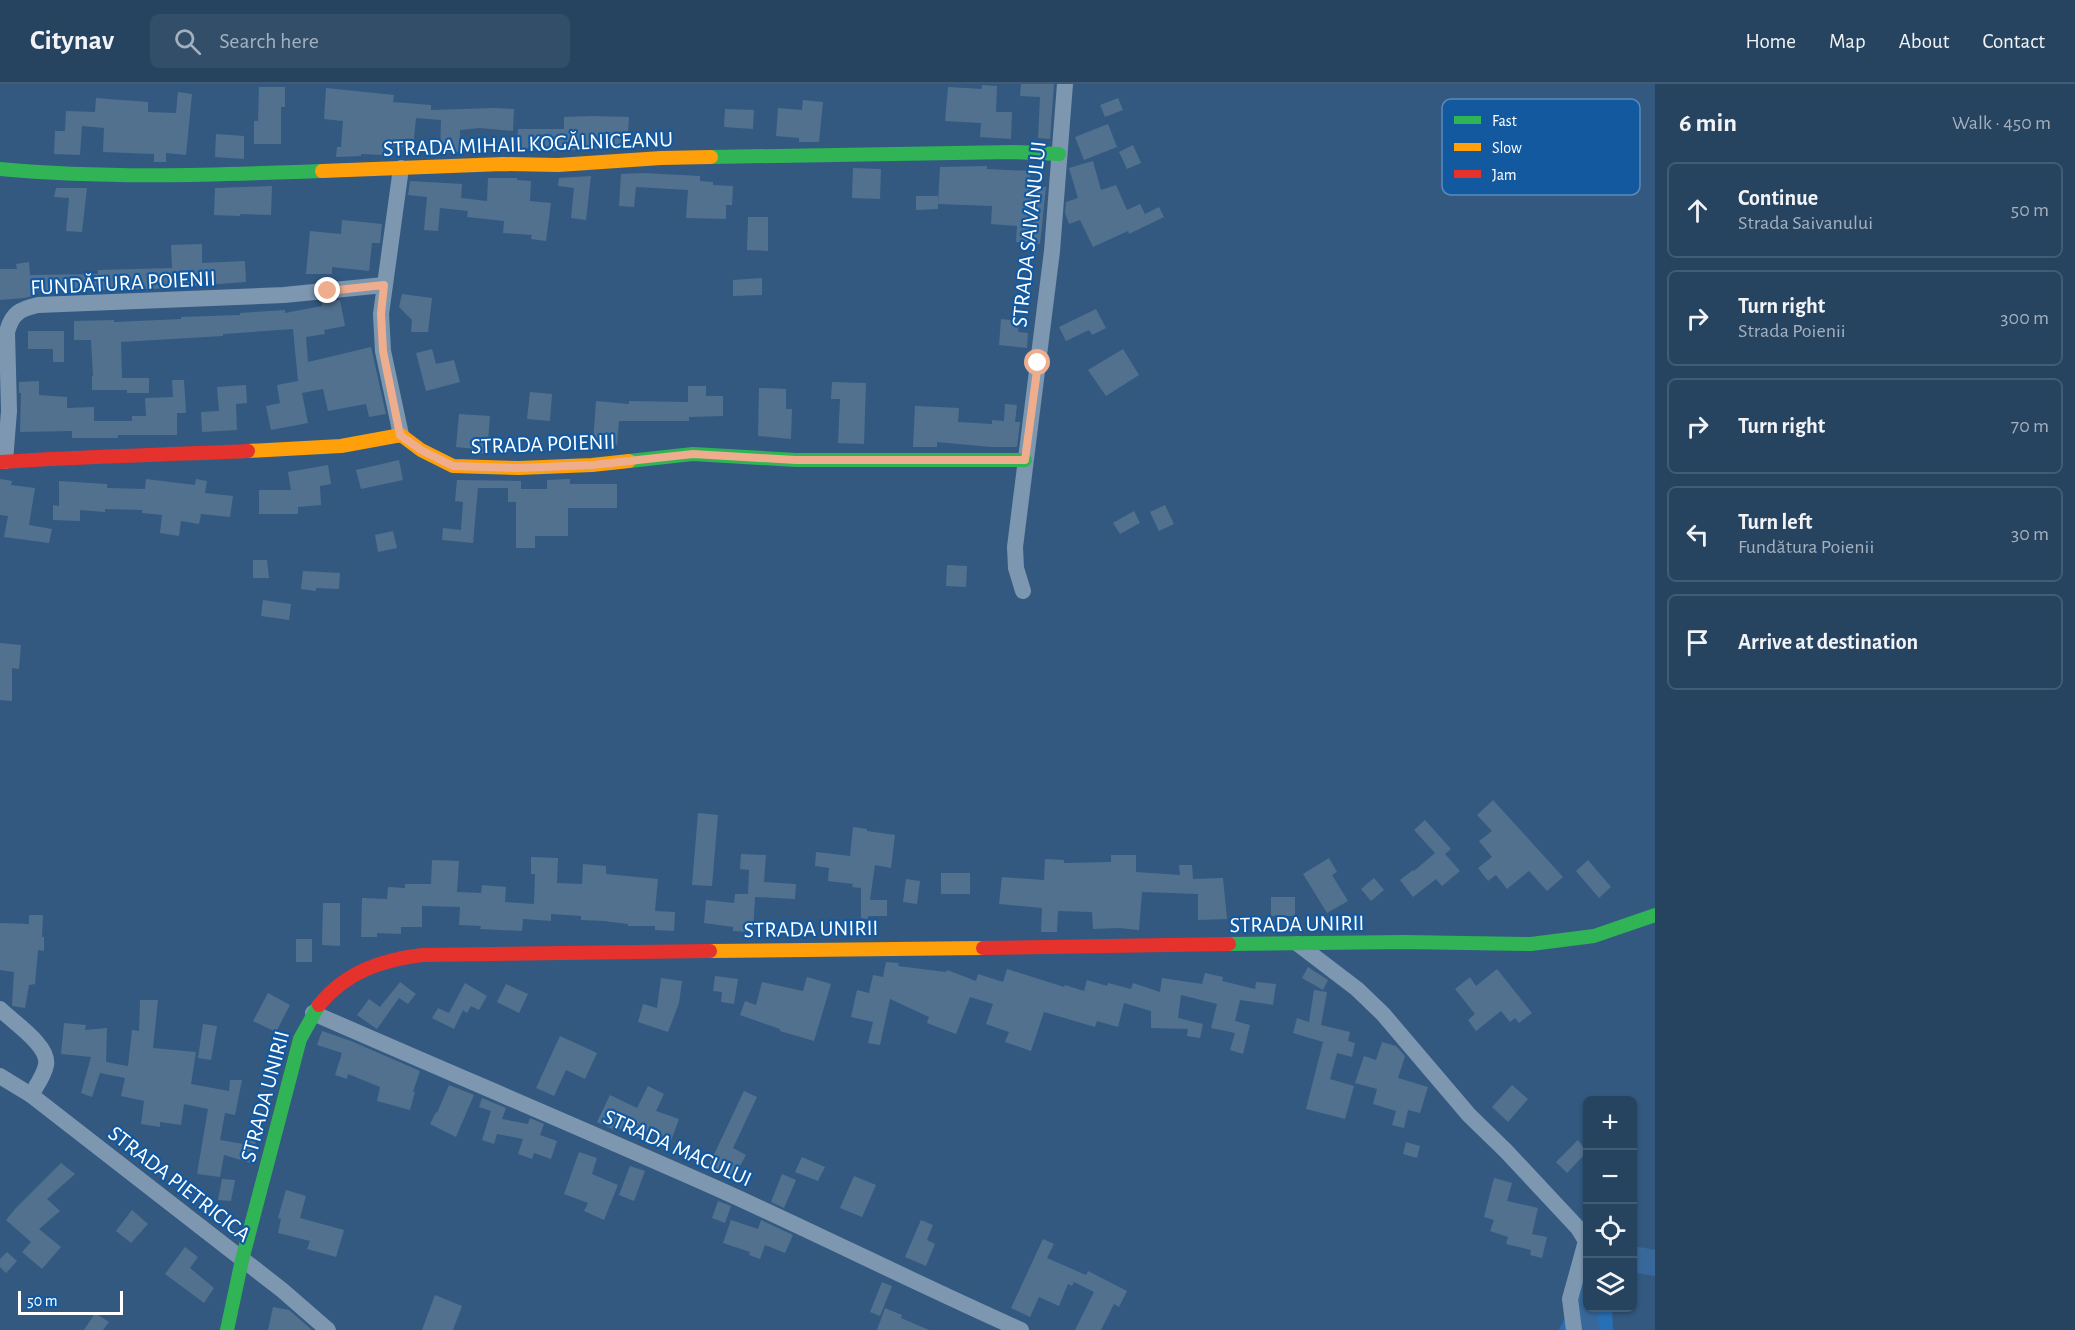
<!DOCTYPE html>
<meta charset="utf-8">
<style>
:root{--surface:#264360;--page:#324e69;--text:#f1f3f6;--muted:#a4b0bd;--line:#425c75}
body{margin:0;font-family:"Alegreya Sans",sans-serif;background:var(--page);color:var(--text)}
.controls{position:absolute;right:18px;bottom:18px;display:grid;overflow:hidden;border-radius:9px;box-shadow:0 2px 4px #0004}
.controls button{width:54px;height:54px;display:grid;place-items:center;padding:0;border:0;border-bottom:2px solid var(--line);background:var(--surface);color:var(--text);font:30px sans-serif}
.scale{position:absolute;left:18px;bottom:15px;width:105px;box-sizing:border-box;padding-left:6px;border:3px solid #fff;border-top:0;font-size:16px;line-height:21px;white-space:nowrap;color:#fff;-webkit-text-stroke:4px #1359a0;paint-order:stroke}
.stop{position:absolute;width:18px;height:18px;margin:-14px;border:4px solid #eead8d;border-radius:50%;background:#fff}
.stop.end{background:#eead8d;border-color:#fff;box-shadow:0 2px 6px #0008}
.list{margin:0;padding:0;list-style:none}
h2{display:flex;justify-content:space-between;align-items:center;height:78px;margin:0;padding:0 24px;font-size:26px}
h2 small{font-size:20px;font-weight:400;color:var(--muted)}
.list li{display:grid;grid-template-columns:39px 1fr auto;gap:18px;align-items:center;box-sizing:border-box;height:96px;margin:0 12px 12px;padding:0 12px;border:2px solid var(--line);border-radius:9px}
.list b{display:block;font-size:22px;white-space:nowrap}
.list p{margin:0;font-size:20px;white-space:nowrap;color:var(--muted)}
.list em{font-size:20px;font-style:normal;color:var(--muted)}
.icon{flex:none;width:33px;height:33px;fill:none;stroke:currentColor;stroke-width:2;stroke-linecap:round;stroke-linejoin:round}
.map{position:relative;flex:none;width:1655px;height:1246px;overflow:hidden}
header{display:flex;align-items:center;gap:36px;box-sizing:border-box;height:84px;padding:0 30px;background:var(--surface);border-bottom:2px solid var(--line)}
header strong{font-size:28px}
nav{display:flex;gap:33px;margin-inline-start:auto;font-size:21px}
.search{width:420px;height:54px;background:var(--page);display:flex;align-items:center;gap:15px;box-sizing:border-box;padding:0 21px;border-radius:9px;color:var(--muted);font-size:22px}
main{display:flex}
aside{flex:1;background:var(--surface)}
.map>svg:first-child{display:block}
</style>
<header>
<strong>Citynav</strong>
<div class="search"><svg class="icon" aria-label="search" viewBox="0 0 24 24"><circle cx="10" cy="10" r="6"/><path d="M15 15l6 6"/></svg>Search here</div>
<nav><a>Home</a><a>Map</a><a>About</a><a>Contact</a></nav>
</header>
<main>
<div class="map">
<svg width="1655" height="1246" viewBox="0 0 1655 1246">
<rect width="100%" height="100%" fill="#335980"/>
<polygon fill="#2870b6" points="1587,1188 1588,1224 1612,1224 1613,1246 1559,1246"/>
<g fill="none" stroke-linecap="round" stroke-linejoin="round">
<g stroke="#38689a" stroke-width="26">
<polyline points="1632,1175 1655,1179"/>
<polyline points="1586,1246 1585,1236 1588,1201"/>
</g>
</g>
<g fill="#52718f">
<polygon points="1021,0 1054,0 1050,55 1038,54 1040,13 1020,12"/>
<polygon points="982,1 997,2 996,28 1012,28 1011,55 980,53 981,39 945,37 948,3 982,5"/>
<polygon points="259,3 285,3 285,23 281,23 281,60 254,60 254,37 258,37"/>
<polygon points="326,4 394,11 393,18 431,21 431,26 494,24 514,25 513,47 479,44 460,46 460,68 440,69 441,36 416,34 413,64 384,62 383,71 361,70 361,72 336,73 337,63 341,63 343,37 324,35"/>
<polygon points="178,8 192,10 186,71 166,69 166,78 154,78 154,70 103,68 104,44 82,42 80,71 54,70 55,47 65,47 66,27 95,28 96,14 148,18 148,28 176,29"/>
<polygon points="1118,14 1123,26 1105,33 1100,21"/>
<polygon points="803,16 823,18 819,58 799,58 799,54 776,52 778,24 802,26"/>
<polygon points="725,25 754,26 753,45 724,43"/>
<polygon points="592,32 629,33 627,63 558,67 553,67 553,65 517,64 518,45 564,45 564,33"/>
<polygon points="1108,40 1117,63 1084,76 1075,53"/>
<polygon points="216,50 244,52 244,75 215,73"/>
<polygon points="1133,61 1141,79 1127,85 1119,68"/>
<polygon points="1093,77 1101,106 1116,101 1127,126 1140,120 1145,130 1159,123 1164,133 1129,150 1128,147 1093,163 1080,136 1069,140 1065,129 1066,118 1078,114 1069,84"/>
<polygon points="987,82 987,85 1030,87 1030,101 1046,103 1040,160 1016,158 1017,142 991,140 992,122 938,120 940,83"/>
<polygon points="853,84 881,85 880,115 852,114"/>
<polygon points="644,89 700,92 700,97 713,98 713,101 733,102 732,121 726,121 726,135 686,134 688,106 636,103 634,123 619,122 621,90"/>
<polygon points="591,92 586,136 571,134 574,104 558,102 559,94"/>
<polygon points="488,94 517,94 517,96 531,97 530,117 551,119 546,157 531,155 532,151 503,149 504,137 467,133 468,127 440,124 438,147 424,146 427,113 408,111 410,97 462,100 461,114 487,117"/>
<polygon points="272,102 271,131 240,130 240,132 214,131 215,104"/>
<polygon points="56,104 87,104 82,148 66,147 69,114 54,113"/>
<polygon points="916,112 938,112 938,125 916,126"/>
<polygon points="748,133 768,133 768,167 747,166"/>
<polygon points="342,136 382,140 380,159 372,159 369,187 332,183 332,190 306,190 310,147 341,150"/>
<polygon points="202,160 202,179 245,177 246,198 152,205 32,207 32,212 24,214 0,216 0,185 17,185 16,180 29,178 30,191 98,190 98,186 172,184 171,161"/>
<polygon points="762,194 762,211 733,212 733,196"/>
<polygon points="402,210 432,214 428,248 411,248 412,236 399,223"/>
<polygon points="340,216 345,242 324,246 325,250 306,253 308,278 371,263 386,330 369,333 366,320 328,327 323,305 302,309 308,339 271,346 266,322 280,319 277,301 298,297 293,245 223,250 223,252 121,258 122,294 149,294 149,309 127,309 127,306 92,306 92,292 93,292 91,256 74,256 74,237 114,236 114,238 181,235 181,233 240,231 240,229 285,226 285,229 322,222 322,218"/>
<polygon points="1096,225 1106,244 1092,251 1089,246 1066,257 1059,243"/>
<polygon points="1001,235 1019,237 1018,248 1028,249 1027,264 999,261"/>
<polygon points="28,247 64,247 64,278 53,278 53,265 28,265"/>
<polygon points="432,265 436,280 454,276 460,298 426,307 416,269"/>
<polygon points="1123,265 1139,291 1106,312 1088,286"/>
<polygon points="172,296 184,296 186,329 177,329 177,351 118,351 118,354 72,354 72,347 20,348 21,309 19,309 19,298 39,297 39,311 67,313 67,324 94,323 94,337 132,337 132,332 146,332 145,314 173,313"/>
<polygon points="832,298 866,299 864,360 838,359 840,315 831,315"/>
<polygon points="246,301 247,319 236,320 237,346 202,348 201,328 219,327 217,303"/>
<polygon points="688,302 706,302 706,312 723,312 723,332 689,333 689,337 619,337 617,361 593,359 596,317 629,320 629,317 688,318"/>
<polygon points="759,304 786,305 786,325 792,325 791,355 758,352"/>
<polygon points="530,308 552,310 550,337 527,335"/>
<polygon points="1005,320 1017,321 1015,338 1020,338 1017,363 991,363 937,358 937,363 913,363 915,322 959,324 958,338 992,340 992,336 1004,337"/>
<polygon points="459,330 490,332 487,370 475,369 475,365 456,363"/>
<polygon points="399,376 403,396 361,405 356,386"/>
<polygon points="328,381 331,400 320,402 321,421 298,423 298,430 259,430 259,406 291,406 288,388"/>
<polygon points="0,395 12,397 11,401 35,404 29,441 52,445 49,459 4,453 8,432 0,431"/>
<polygon points="146,395 195,401 196,395 207,397 205,409 233,412 230,433 201,430 199,440 181,437 179,452 160,449 162,431 142,429 142,426 105,425 105,428 80,426 80,437 53,436 53,421 59,422 59,397 107,400 107,404 145,405"/>
<polygon points="570,395 570,400 617,400 617,424 568,424 568,452 535,452 535,464 516,464 516,418 508,418 508,404 478,404 473,459 442,456 443,444 461,446 463,418 455,417 457,396 521,397 521,405 547,405 547,396"/>
<polygon points="1165,421 1174,440 1159,447 1150,428"/>
<polygon points="1134,427 1140,439 1120,450 1113,439"/>
<polygon points="393,447 397,464 378,468 375,451"/>
<polygon points="253,476 267,476 269,494 253,494"/>
<polygon points="947,481 967,482 966,503 946,502"/>
<polygon points="303,487 340,489 339,505 316,504 316,507 301,505"/>
<polygon points="263,516 291,520 289,536 261,532"/>
<polygon points="0,559 21,561 19,585 12,584 12,617 0,616"/>
<polygon points="1493,716 1563,793 1547,807 1529,787 1507,805 1496,791 1488,797 1478,784 1492,773 1479,757 1492,747 1477,731"/>
<polygon points="698,729 718,731 712,802 692,801"/>
<polygon points="1425,736 1451,765 1445,770 1460,787 1442,802 1436,795 1413,813 1400,796 1413,786 1414,787 1435,769 1414,746"/>
<polygon points="853,743 867,745 867,747 895,751 891,784 875,781 870,816 887,816 887,832 868,832 868,835 861,834 861,804 852,803 853,800 828,797 829,784 815,782 816,768 850,772"/>
<polygon points="741,770 766,771 764,798 796,800 795,815 755,813 753,848 733,847 733,843 704,839 706,816 734,819 735,810 748,810 749,786 740,785"/>
<polygon points="1111,771 1136,771 1136,788 1180,791 1179,781 1192,781 1193,795 1223,794 1227,835 1198,836 1198,810 1142,808 1139,846 1119,844 1093,845 1092,828 1058,827 1057,848 1041,848 1042,824 999,820 1002,793 1044,796 1045,775 1064,776 1064,779 1111,778"/>
<polygon points="531,773 558,774 557,799 582,800 583,780 606,782 606,790 658,795 655,827 675,828 674,847 655,846 655,842 628,842 628,840 604,837 581,836 581,832 551,830 551,837 523,835 522,847 480,845 481,842 459,841 460,823 422,822 422,843 401,843 401,850 377,849 377,853 361,853 362,814 387,815 388,803 405,804 405,800 431,800 432,776 459,777 457,808 481,809 482,801 506,803 505,818 534,820 535,790 531,790"/>
<polygon points="1329,774 1337,788 1332,791 1348,817 1327,829 1303,790"/>
<polygon points="1588,776 1611,803 1599,814 1576,787"/>
<rect x="941" y="789" width="29" height="21"/>
<polygon points="1374,794 1384,806 1371,817 1361,805"/>
<polygon points="906,795 920,797 917,820 903,818"/>
<rect x="1271" y="813" width="24" height="19"/>
<polygon points="323,819 340,819 340,862 322,861"/>
<polygon points="29,831 43,831 42,853 44,853 44,867 38,866 35,900 29,901 25,924 12,922 14,888 0,886 0,839 29,840"/>
<rect x="296" y="855" width="16" height="23"/>
<polygon points="886,878 899,879 898,882 946,888 947,886 976,897 978,890 1003,898 1007,885 1064,903 1065,901 1084,907 1087,896 1107,902 1108,899 1131,905 1133,899 1160,908 1162,894 1202,900 1205,889 1223,893 1222,897 1255,905 1256,898 1276,900 1273,921 1240,916 1235,937 1250,941 1243,970 1230,966 1235,949 1211,944 1217,920 1181,911 1178,934 1203,940 1200,954 1187,952 1188,945 1151,944 1151,927 1124,919 1118,943 1097,937 1095,943 1044,928 1031,967 1005,958 1009,948 986,940 993,920 970,913 956,950 927,939 929,933 890,915 880,961 868,959 873,938 851,933 857,906 869,909 873,891 883,893"/>
<polygon points="1308,883 1328,896 1323,906 1302,894"/>
<polygon points="1497,885 1532,929 1519,939 1515,934 1510,938 1501,927 1476,947 1468,936 1475,930 1455,905 1470,893 1476,902"/>
<polygon points="715,892 738,895 734,920 721,918 722,908 713,907"/>
<polygon points="807,893 831,900 814,957 780,947 780,945 740,931 745,917 756,921 762,898 803,907"/>
<polygon points="661,894 682,897 679,919 668,948 638,938 643,920 657,924"/>
<polygon points="400,898 416,910 408,920 399,914 377,945 357,931 369,915 380,923"/>
<polygon points="465,899 487,912 479,926 471,922 467,929 463,926 454,945 432,934 438,924 449,929"/>
<polygon points="506,900 528,910 519,929 497,918"/>
<polygon points="1314,906 1327,908 1321,941 1350,948 1348,957 1355,959 1352,973 1337,969 1330,995 1354,1002 1345,1035 1306,1025 1323,958 1293,949 1297,934 1309,938"/>
<polygon points="268,909 290,921 276,948 253,937"/>
<polygon points="140,916 158,916 153,964 196,968 191,1000 229,1007 230,996 242,996 235,1031 225,1029 220,1056 243,1060 245,1049 257,1052 251,1079 224,1071 220,1093 197,1090 208,1025 184,1020 181,1041 160,1038 160,1043 141,1040 144,1017 121,1012 125,994 100,989 92,1013 81,1009 91,973 61,970 64,939 86,941 85,946 107,944 106,978 128,982 132,946 139,947"/>
<polygon points="203,940 217,942 211,976 198,974"/>
<polygon points="322,947 351,957 420,987 413,1008 415,1008 410,1026 377,1017 380,1003 348,990 347,995 335,991 342,969 317,961"/>
<polygon points="560,952 597,969 585,995 566,986 554,1012 536,1004"/>
<polygon points="1382,958 1396,962 1405,972 1398,994 1428,1003 1420,1029 1408,1026 1404,1044 1392,1041 1396,1027 1373,1020 1377,1005 1355,999 1364,972 1376,976"/>
<polygon points="449,1001 474,1011 456,1053 430,1040 436,1028 437,1029"/>
<polygon points="1512,1001 1528,1015 1508,1038 1492,1023"/>
<polygon points="648,1002 664,1010 656,1027 679,1035 671,1057 646,1048 643,1055 617,1044 616,1047 597,1038 610,1011 637,1024"/>
<polygon points="744,1007 757,1013 733,1064 746,1071 734,1093 709,1081"/>
<polygon points="482,1014 506,1024 502,1035 528,1040 530,1034 544,1040 540,1051 557,1057 551,1075 534,1069 532,1075 518,1070 523,1055 497,1050 494,1060 482,1056 491,1027 479,1023"/>
<polygon points="1578,1056 1587,1068 1567,1089 1556,1078"/>
<polygon points="1406,1058 1420,1062 1417,1074 1403,1070"/>
<polygon points="579,1068 597,1074 592,1090 618,1101 604,1136 584,1127 588,1119 564,1110"/>
<polygon points="802,1073 825,1083 818,1097 795,1088"/>
<polygon points="61,1079 75,1090 47,1115 60,1127 39,1145 61,1163 42,1185 22,1168 31,1158 6,1136 15,1125"/>
<polygon points="630,1082 645,1087 634,1117 619,1111"/>
<polygon points="782,1090 796,1096 784,1124 771,1118"/>
<polygon points="854,1092 876,1101 862,1133 840,1124"/>
<polygon points="1494,1094 1512,1099 1507,1117 1538,1124 1532,1150 1547,1153 1542,1174 1530,1171 1531,1166 1506,1160 1508,1153 1490,1147 1494,1136 1484,1133"/>
<polygon points="222,1095 235,1096 231,1117 218,1116"/>
<polygon points="286,1106 306,1112 300,1134 344,1146 336,1173 307,1165 310,1157 278,1149 281,1135 278,1134"/>
<polygon points="718,1117 731,1122 725,1139 712,1134"/>
<polygon points="132,1126 148,1140 131,1159 116,1147"/>
<polygon points="731,1136 758,1145 761,1136 793,1151 785,1169 765,1161 760,1175 749,1171 750,1168 723,1159"/>
<polygon points="921,1136 933,1141 927,1156 935,1160 926,1182 905,1173"/>
<polygon points="1043,1155 1054,1160 1047,1174 1086,1191 1088,1187 1127,1207 1119,1223 1114,1220 1101,1246 1075,1246 1094,1208 1074,1198 1072,1202 1068,1200 1059,1222 1039,1213 1030,1233 1011,1224"/>
<polygon points="185,1163 198,1173 190,1184 214,1204 204,1219 165,1190"/>
<polygon points="7,1168 17,1177 6,1189 0,1183 0,1175"/>
<polygon points="882,1198 892,1202 880,1232 870,1228"/>
<polygon points="435,1211 462,1222 453,1246 422,1246"/>
<polygon points="273,1223 289,1226 312,1246 268,1246"/>
<polygon points="885,1224 902,1231 901,1234 929,1246 877,1246"/>
<polygon points="95,1229 109,1238 103,1246 84,1246"/>
</g>
<g fill="none" stroke-linecap="round" stroke-linejoin="round">
<g stroke="#7e97b0" stroke-width="16">
<polyline points="401,351 383,267 381,230 401,84"/>
<path d="M5 377 9 327 7 248C12 229 20 225 38 221L284 211 384 201"/>
<polyline points="1023,507 1016,484 1015,463 1052,167 1065,0"/>
<polyline points="1298,860 1357,905 1383,930 1469,1031 1506,1067 1578,1144 1586,1157 1570,1215 1574,1246"/>
<path d="M0 925C13 938 50 962 46 981 44 992 36 1002 31 1011"/>
<path d="M313 929C450 989 588 1047 725 1108 824 1153 922 1202 1021 1246"/>
<polyline points="0,992 31,1011 282,1206 328,1246"/>
</g>
<g stroke="#30b455" stroke-width="14">
<polyline points="711,73 1013,68 1059,70"/>
<path d="M0 85C107 95 214 91 322 87"/>
<polyline points="629,377 693,370 796,376 1025,376"/>
<polyline points="1229,860 1404,858 1531,860 1594,852 1655,831"/>
<polyline points="227,1246 242,1176 300,955 319,921"/>
</g>
<g stroke="#ff9f0a" stroke-width="14">
<polyline points="322,87 503,80 558,81 661,74 711,73"/>
<polyline points="248,367 341,362 401,351 421,366 453,382 519,384 592,381 629,377"/>
<polyline points="710,867 983,864"/>
</g>
<g stroke="#e5322d" stroke-width="14">
<path d="M0 378C83 372 165 371 248 367"/>
<polyline points="983,864 1229,860"/>
<path d="M319 921C346 888 381 876 422 871L710 867"/>
</g>
</g>
<g fill="none" stroke-linecap="round" stroke-linejoin="round">
<polyline stroke="#eead8d" stroke-width="8" points="328,207 384,201 381,230 383,267 400,351 421,366 453,382 519,384 592,381 693,370 796,376 1025,376 1038,279"/>
</g>
<g text-anchor="middle" stroke-width="4.5" stroke-linejoin="round" paint-order="stroke">
<g font-size="22" fill="#fff" stroke="#1359a0">
<text transform="translate(528 59) rotate(-2)" y="8">STRADA MIHAIL KOGĂLNICEANU</text>
<text transform="translate(1028 150) rotate(-84)" y="8">STRADA SAIVANULUI</text>
<text transform="translate(123 198) rotate(-3)" y="8">FUNDĂTURA POIENII</text>
<text transform="translate(543 359) rotate(-2)" y="8">STRADA POIENII</text>
<text transform="translate(1297 839) rotate(-1)" y="8">STRADA UNIRII</text>
<text transform="translate(811 844) rotate(-1)" y="8">STRADA UNIRII</text>
<text transform="translate(264 1012) rotate(-75)" y="8">STRADA UNIRII</text>
<text transform="translate(678 1063) rotate(24)" y="8">STRADA MACULUI</text>
<text transform="translate(180 1099) rotate(38)" y="8">STRADA PIETRICICA</text>
</g>
</g>
<rect x="1442" y="15" width="198" height="96" rx="9" fill="#1359a0" stroke="#5a8bbc" stroke-width="1.5"/>
<rect x="1454" y="32" width="27" height="8" fill="#30b455"/>
<rect x="1454" y="59" width="27" height="8" fill="#ff9f0a"/>
<rect x="1454" y="86" width="27" height="8" fill="#e5322d"/>
<g font-size="16" fill="#fff">
<text x="1492" y="42">Fast</text>
<text x="1492" y="69">Slow</text>
<text x="1492" y="96">Jam</text>
</g>
</svg>
<div class="controls">
<button>+</button>
<button>−</button>
<button><svg class="icon" aria-label="locate" viewBox="0 0 24 24"><circle cx="12" cy="12" r="6"/><path d="M12 2v4M12 18v4M2 12h4M18 12h4"/></svg></button>
<button><svg class="icon" aria-label="layers" viewBox="0 0 24 24"><path d="M12 4l9 5-9 5-9-5zM3 14l9 5 9-5"/></svg></button>
</div>
<div class="scale">50 m</div>
<div class="stop" style="left:1038px;top:279px"></div>
<div class="stop end" style="left:328px;top:207px"></div>
</div>
<aside>
<h2>6 min<small>Walk · 450 m</small></h2>
<ul class="list">
<li><svg class="icon" aria-label="ahead" viewBox="0 0 24 24"><path d="M12 20V5M6 11l6-6 6 6"/></svg><div><b>Continue</b><p>Strada Saivanului</p></div><em>50 m</em></li>
<li><svg class="icon" aria-label="right" viewBox="0 0 24 24"><path d="M7 20v-9h11M14 6l5 5-5 5"/></svg><div><b>Turn right</b><p>Strada Poienii</p></div><em>300 m</em></li>
<li><svg class="icon" aria-label="right" viewBox="0 0 24 24"><path d="M7 20v-9h11M14 6l5 5-5 5"/></svg><div><b>Turn right</b></div><em>70 m</em></li>
<li><svg class="icon" aria-label="left" viewBox="0 0 24 24"><path d="M17 20v-9H6M10 6l-5 5 5 5"/></svg><div><b>Turn left</b><p>Fundătura Poienii</p></div><em>30 m</em></li>
<li><svg class="icon" aria-label="arrive" viewBox="0 0 24 24"><path d="M6 21V4h12l-3 4 3 4H6"/></svg><div><b>Arrive at destination</b></div></li>
</ul>
</aside>
</main>
